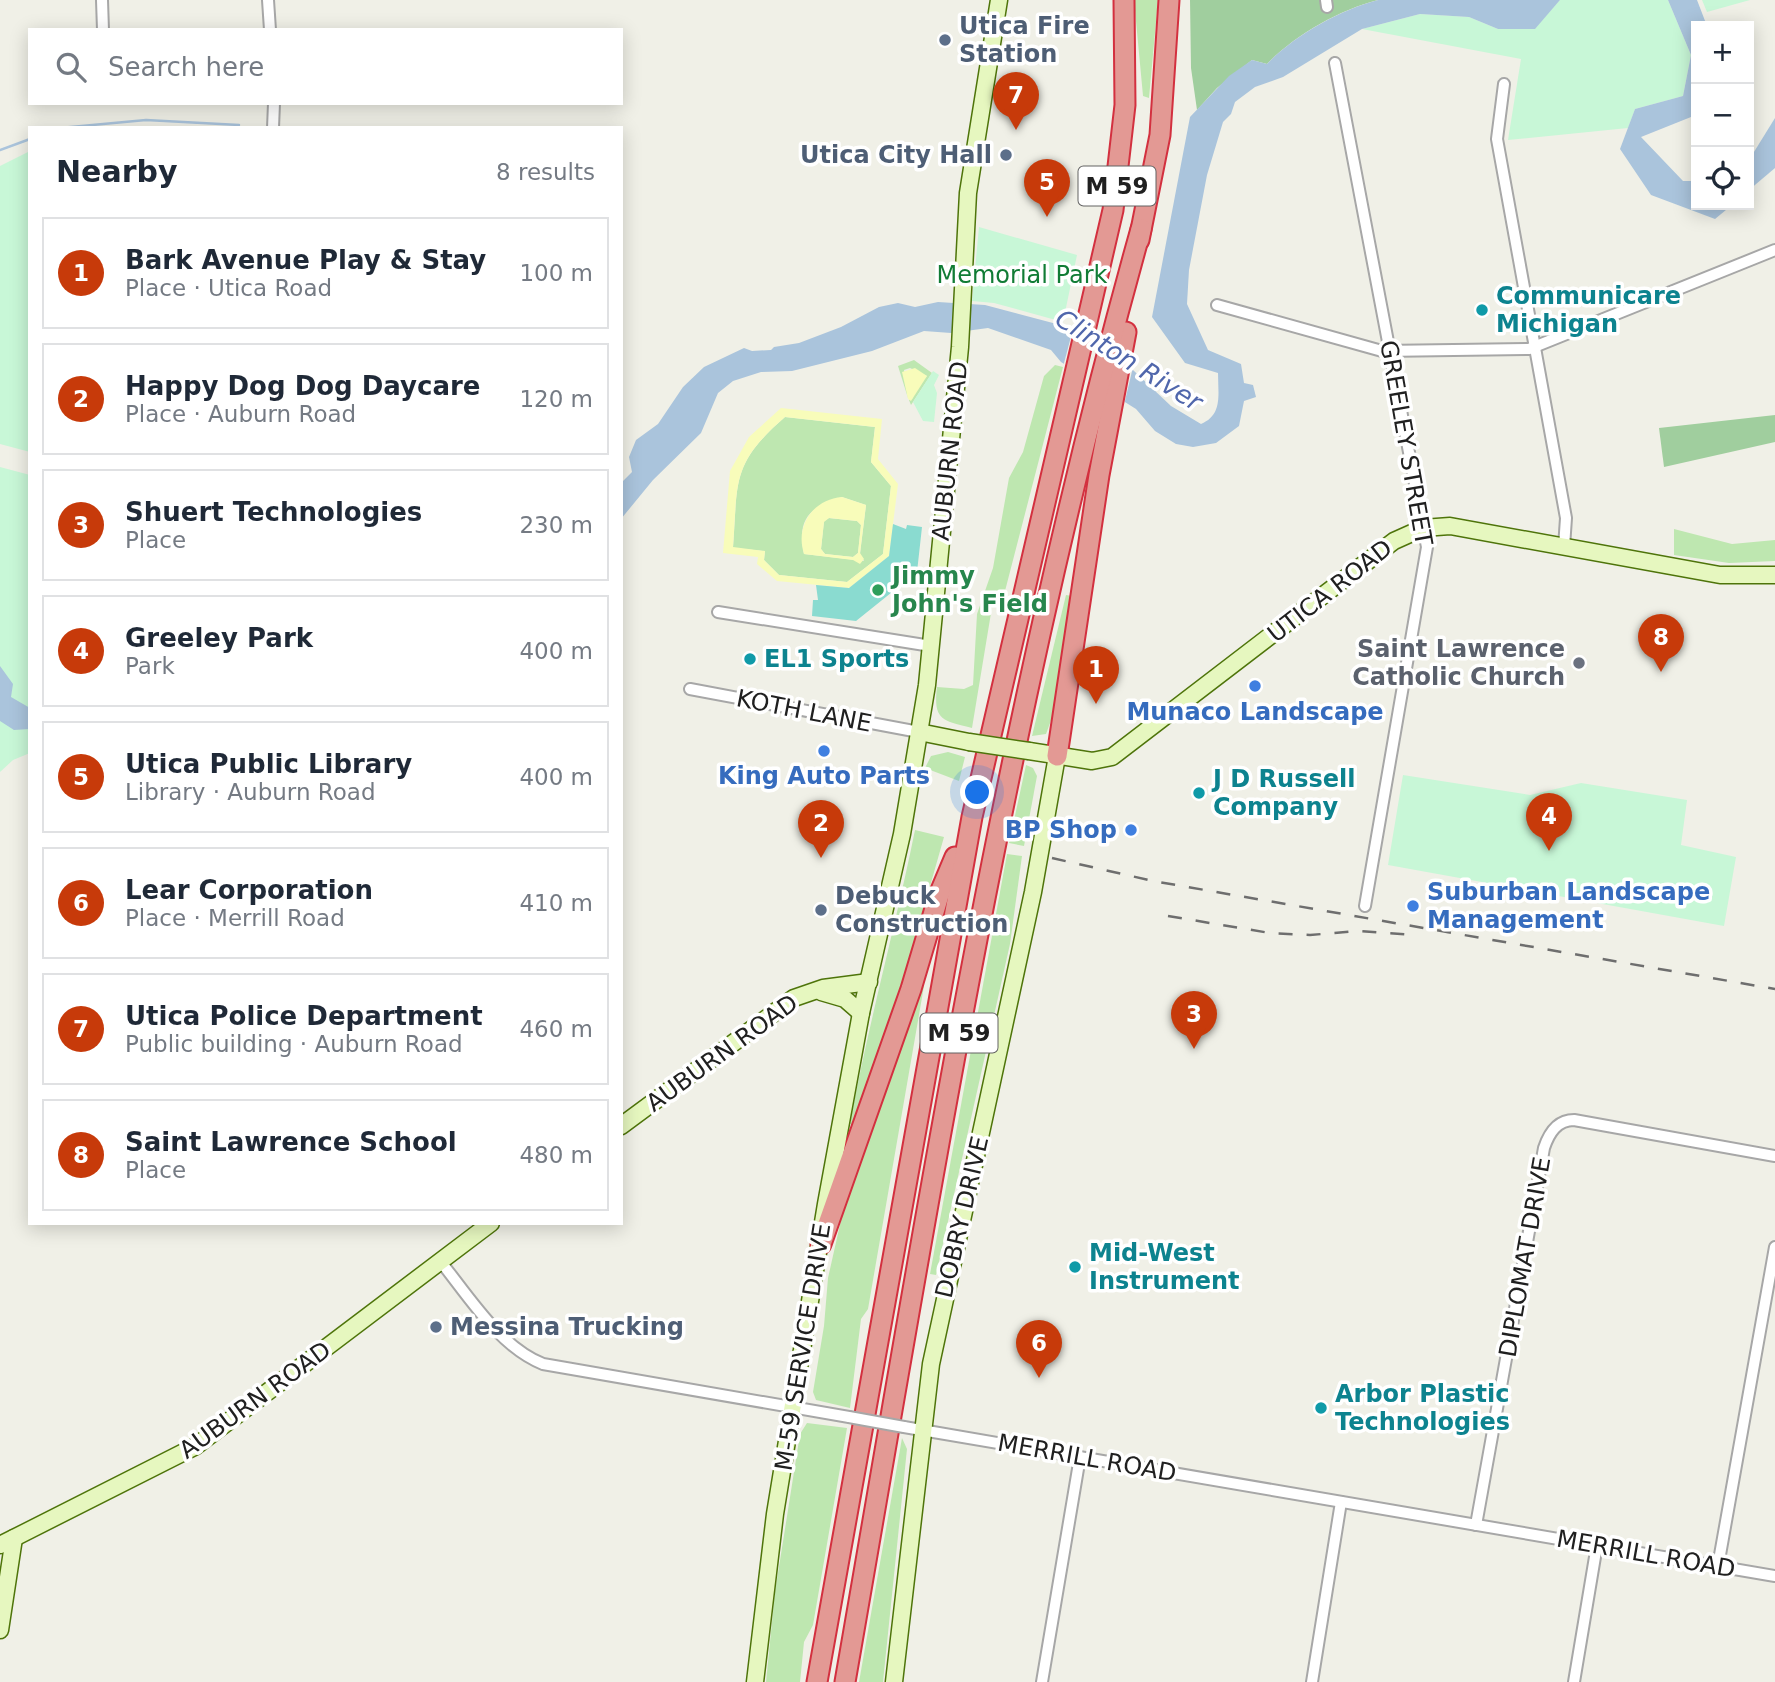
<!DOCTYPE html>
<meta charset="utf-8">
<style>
:root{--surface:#fff;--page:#f2f2f3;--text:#1f2937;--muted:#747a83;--line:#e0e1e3;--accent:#c73a0a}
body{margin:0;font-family:"DejaVu Sans",sans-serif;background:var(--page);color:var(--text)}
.controls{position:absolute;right:21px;top:21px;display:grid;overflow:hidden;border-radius:0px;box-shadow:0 4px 18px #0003}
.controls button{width:63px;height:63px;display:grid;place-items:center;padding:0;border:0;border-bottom:2px solid var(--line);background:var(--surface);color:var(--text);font:35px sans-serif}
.you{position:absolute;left:978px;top:793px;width:24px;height:24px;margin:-18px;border:5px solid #fff;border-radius:50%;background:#1a73e8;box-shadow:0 0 0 10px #1a73e833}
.badge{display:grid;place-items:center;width:46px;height:46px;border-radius:50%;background:var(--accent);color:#fff;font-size:23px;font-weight:700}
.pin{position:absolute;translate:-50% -58px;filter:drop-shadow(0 2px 4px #0008)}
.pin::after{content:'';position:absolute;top:37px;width:24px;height:21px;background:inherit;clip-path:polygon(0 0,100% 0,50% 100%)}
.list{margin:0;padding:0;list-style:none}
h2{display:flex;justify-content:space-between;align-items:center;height:91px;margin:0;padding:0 28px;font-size:30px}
h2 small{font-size:23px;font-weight:400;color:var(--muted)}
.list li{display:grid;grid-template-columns:46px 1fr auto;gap:21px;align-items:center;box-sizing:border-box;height:112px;margin:0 14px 14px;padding:0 14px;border:2px solid var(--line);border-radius:0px}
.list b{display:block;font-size:26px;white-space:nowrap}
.list p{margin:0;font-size:23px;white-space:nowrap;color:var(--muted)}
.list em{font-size:23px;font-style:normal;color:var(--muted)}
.icon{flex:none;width:38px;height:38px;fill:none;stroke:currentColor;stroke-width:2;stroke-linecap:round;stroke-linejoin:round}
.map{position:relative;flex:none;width:1775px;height:1682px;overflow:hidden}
.search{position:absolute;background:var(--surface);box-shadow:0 4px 18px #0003;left:28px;top:28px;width:595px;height:77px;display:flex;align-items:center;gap:18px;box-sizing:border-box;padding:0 24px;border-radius:0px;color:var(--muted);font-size:26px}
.panel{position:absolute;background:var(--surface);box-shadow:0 4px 18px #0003;left:28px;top:126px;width:595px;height:1099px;border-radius:0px}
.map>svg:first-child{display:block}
</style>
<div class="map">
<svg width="1775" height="1682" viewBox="0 0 1775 1682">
<rect width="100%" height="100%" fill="#f0f0e7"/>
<g fill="#bee7b0" fill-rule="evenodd">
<polygon points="1134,0 1158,0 1149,98 1143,96"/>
<polygon points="914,360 932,373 911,405 909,400 913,398 908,381 914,373 918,383 927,376 910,368 904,370 908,398 898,366"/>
<path d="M1055 365 1063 367 1005 591 999 604 992 607 972 728C942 721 933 720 937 687L964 689 973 685 977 614 993 568 1009 478 1023 452 1044 376Z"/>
<path d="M785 417 875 427 871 462 891 486 883 554 847 582 779 575 764 560 765 551 733 548C738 481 731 464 785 417ZM842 497 866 505 860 554 864 561 804 554C797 518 809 508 842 497Z"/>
<polygon points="829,518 857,521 861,525 858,553 853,557 825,554 821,549 824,521"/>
<polygon points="1674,529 1732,544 1775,540 1775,561 1729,563 1674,555"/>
<polygon points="1066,595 1072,596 1053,715 1046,734 1032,736"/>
<polygon points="948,752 965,757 959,781 925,768 931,756"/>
<polygon points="1026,765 1033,768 1037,776 1024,846 1009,843"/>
<path d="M915 830 944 837 903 981 855 1125 850 1124C868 1025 895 929 915 830Z"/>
<polygon points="1007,854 1022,856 1010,944 936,1275 930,1274"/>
<polygon points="919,986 924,986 868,1309 861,1319 850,1408 816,1400 813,1392 824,1326 828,1278 841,1220"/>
<polygon points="807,1423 847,1428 813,1625 804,1642 800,1682 766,1682 775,1592 800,1434"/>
<polygon points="902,1438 907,1449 883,1682 859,1682"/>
</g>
<g fill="#a0ce9e">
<path d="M1190 0H1378C1339 10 1295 35 1267 64L1252 60 1217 88 1197 110 1191 68Z"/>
<polygon points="1775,415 1775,442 1664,467 1659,428"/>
</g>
<g fill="#f8fcba" fill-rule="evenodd">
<polygon points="915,368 927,376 911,401 908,399 902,372"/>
<path d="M781 408 882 419 878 459 898 484 889 556 849 588 777 581 757 564 758 557 723 553 730 471 749 437ZM785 417 875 427 871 462 891 486 883 554 847 582 779 575 764 560 765 551 733 547C738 481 731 464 785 417Z"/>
<path d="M842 497 866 505 860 553 864 559 860 564 853 560 804 554C795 526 812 500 842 497ZM829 518 857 521 861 525 858 553 853 557 825 554 821 549 824 522Z"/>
</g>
<g fill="#c8f7d7">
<polygon points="1560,0 1668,0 1691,55 1683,96 1635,109 1628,128 1508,140 1521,59 1362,29 1420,14 1469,17 1498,29 1534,29"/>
<polygon points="1702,0 1750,0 1707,12"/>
<polygon points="30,151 30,452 0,444 0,166"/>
<polygon points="979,227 1077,255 1063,322 994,303 972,301"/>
<polygon points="933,371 939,375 934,385 937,393 934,422 923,421 913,402"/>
<polygon points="0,467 30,475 30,753 13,760 0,772"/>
<polygon points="1403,775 1530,795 1581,783 1687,800 1681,845 1736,857 1724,926 1388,865"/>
</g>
<polygon fill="#8adbd0" points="893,524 906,529 907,525 922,527 917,572 856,621 812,616 813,600 818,600 816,585 849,588 889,556"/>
<g fill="#aac4dc">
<path d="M1378 0H1560L1535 29H1498L1469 17 1420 14 1362 29 1283 77 1255 87 1235 102 1231 114 1223 122 1207 175 1189 270 1187 304 1208 350 1241 364 1244 383 1253 385 1256 397 1244 401 1239 426 1216 443 1193 447 1176 444 1155 431 1136 409 1061 362 1051 350 988 328 951 333 924 331 872 351 792 371 761 372 733 381 718 393 701 433 653 480 621 519V483L632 472 629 457 636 440 658 424 683 387 704 367 744 348 752 351 771 350 774 347 799 343 841 327 879 307 898 303 915 307 938 302 985 305 1068 327 1133 370 1171 406 1201 424C1223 415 1218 394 1218 373L1185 363 1152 317 1190 117 1229 76 1252 60 1267 64C1295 35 1340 10 1378 0Z"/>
<polygon points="1668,0 1697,0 1707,26 1696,26 1696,115 1641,137 1683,181 1696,181 1696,205 1732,205 1715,219 1651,195 1620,149 1635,109 1683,96 1691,55"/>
<polygon points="1775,118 1775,168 1749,190 1749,160"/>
<polygon points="0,666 13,684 11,697 30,708 30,729 14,730 0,721"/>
</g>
<polygon fill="#f0f0e7" points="1073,329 1133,367 1124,405 1063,367"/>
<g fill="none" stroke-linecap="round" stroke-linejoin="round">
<g stroke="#aac4dc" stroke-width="2.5">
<polyline points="60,128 146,120 239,125"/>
<polyline points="0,150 30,139"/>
</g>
<defs>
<g id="street">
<polyline points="102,0 103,30"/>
<polyline points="268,0 270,30"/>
<polyline points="1326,0 1327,7"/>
<polyline points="1335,63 1427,547 1365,906"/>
<polyline points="1504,84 1497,139 1566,518 1564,547"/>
<polyline points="273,128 274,103"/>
<polyline points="1217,305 1382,351 1529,349 1775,250"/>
<polyline points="718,612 931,646"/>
<polyline points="690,689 919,732"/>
<path d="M441 1262C469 1297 500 1347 543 1364L849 1417"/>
<polyline points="904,1427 1775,1576"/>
<path d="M1476 1525 1544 1148C1549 1133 1557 1120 1574 1120L1775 1156"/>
<polyline points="1718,1566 1775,1247"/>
<polyline points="1042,1682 1080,1457"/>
<polyline points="1312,1682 1341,1502"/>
<polyline points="1574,1682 1597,1545"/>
</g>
<g id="secondary">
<polyline points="919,732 969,742"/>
<polyline points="1029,751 1092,761 1112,757 1394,541 1423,528 1450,526 1720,575 1775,575"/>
<polyline points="821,992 845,999 861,1013"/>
<polyline points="621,1126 794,998 823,988 869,982"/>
<polyline points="0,1545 196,1446 491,1223"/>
<polyline points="0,1630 14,1538"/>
<polyline points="755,1682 775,1514 826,1204 861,1013 902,834 927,685 960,347 968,193 999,0"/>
<polyline points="894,1682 931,1364 1033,892 1057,756"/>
</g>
<g id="highway">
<polyline points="1139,240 1160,135 1169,0"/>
<polyline points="1057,756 1099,475 1126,332"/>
<polyline points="821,1244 911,989 939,895 955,857"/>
<polyline points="817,1682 972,817 1113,210 1125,105 1124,0"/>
<path d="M845 1682C930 1195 1007 706 1141 229"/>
</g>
</defs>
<use href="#street" stroke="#a7a7a7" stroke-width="14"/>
<use href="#secondary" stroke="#4e740a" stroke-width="19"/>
<use href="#highway" stroke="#d3303f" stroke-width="23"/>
<use href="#street" stroke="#fff" stroke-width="10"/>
<use href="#secondary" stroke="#e6f7bf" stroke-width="16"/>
<use href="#highway" stroke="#e39994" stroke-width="19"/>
<g stroke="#6e6e6e" stroke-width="2.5" stroke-dasharray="14 14" stroke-linecap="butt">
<polyline points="1052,858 1153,881 1775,989"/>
<polyline points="1168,916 1270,933 1310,935 1358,931 1415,935"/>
</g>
<defs>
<polyline id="street-bridge" points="849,1417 904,1427"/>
<polyline id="secondary-bridge" points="969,742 1029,751"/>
</defs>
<use href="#street-bridge" stroke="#a7a7a7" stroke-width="14" stroke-linecap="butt"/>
<use href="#secondary-bridge" stroke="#4e740a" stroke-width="19" stroke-linecap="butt"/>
<use href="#street-bridge" stroke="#fff" stroke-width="10"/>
<use href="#secondary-bridge" stroke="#e6f7bf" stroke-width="16"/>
</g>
<g fill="#5c6f8a" stroke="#fff" stroke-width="2.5">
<circle cx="945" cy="40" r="7"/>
<circle cx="1006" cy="155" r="7"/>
<circle cx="821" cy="910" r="7"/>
<circle cx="436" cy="1327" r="7"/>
</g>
<g fill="#0f9aa8" stroke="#fff" stroke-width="2.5">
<circle cx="1482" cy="310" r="7"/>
<circle cx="750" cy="659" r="7"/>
<circle cx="1199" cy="793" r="7"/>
<circle cx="1075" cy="1267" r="7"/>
<circle cx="1321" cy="1408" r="7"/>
</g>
<circle fill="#2e9e5b" stroke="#fff" stroke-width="2.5" cx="878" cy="590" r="7"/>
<circle fill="#6b7280" stroke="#fff" stroke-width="2.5" cx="1579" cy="663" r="7"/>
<g fill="#3f7fe0" stroke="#fff" stroke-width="2.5">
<circle cx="1255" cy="686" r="7"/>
<circle cx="824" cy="751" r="7"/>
<circle cx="1131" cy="830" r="7"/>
<circle cx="1413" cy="906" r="7"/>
</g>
<g text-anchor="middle" stroke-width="7" stroke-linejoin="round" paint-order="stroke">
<g fill="#fff" stroke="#636363" stroke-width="2">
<rect x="1078.5" y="166.5" width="77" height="39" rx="5"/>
<rect x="920.5" y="1013.5" width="77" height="39" rx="5"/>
</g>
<g font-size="23" font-weight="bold" fill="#202020">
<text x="1117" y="194">M 59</text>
<text x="959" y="1041">M 59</text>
</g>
<g font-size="24" font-weight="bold" fill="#4e5e75" stroke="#fff" text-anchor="start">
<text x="959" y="34">Utica Fire<tspan x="959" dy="28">Station</tspan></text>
<text x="992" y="163" text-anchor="end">Utica City Hall</text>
<text x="835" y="904">Debuck<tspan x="835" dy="28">Construction</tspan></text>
<text x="450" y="1335">Messina Trucking</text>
</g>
<g font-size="24" fill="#117c35" stroke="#fff">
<text x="1022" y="283">Memorial Park</text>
</g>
<g font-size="24" font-weight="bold" fill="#0d838f" stroke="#fff" text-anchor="start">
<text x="1496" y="304">Communicare<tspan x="1496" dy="28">Michigan</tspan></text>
<text x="764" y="667">EL1 Sports</text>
<text x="1213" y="787">J D Russell<tspan x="1213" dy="28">Company</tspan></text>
<text x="1089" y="1261">Mid-West<tspan x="1089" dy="28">Instrument</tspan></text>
<text x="1335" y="1402">Arbor Plastic<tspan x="1335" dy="28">Technologies</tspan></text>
</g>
<g font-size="24" fill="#202020" stroke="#fff">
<text transform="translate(1406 443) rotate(80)" y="8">GREELEY STREET</text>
<text transform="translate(950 451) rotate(-84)" y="8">AUBURN ROAD</text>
<text transform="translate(1330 591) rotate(-38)" y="8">UTICA ROAD</text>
<text transform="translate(804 711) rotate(11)" y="8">KOTH LANE</text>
<text transform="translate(722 1053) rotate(-36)" y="8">AUBURN ROAD</text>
<text transform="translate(962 1217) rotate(-77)" y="8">DOBRY DRIVE</text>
<text transform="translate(1525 1257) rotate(-80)" y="8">DIPLOMAT DRIVE</text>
<text transform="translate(803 1347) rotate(-81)" y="8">M-59 SERVICE DRIVE</text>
<text transform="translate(255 1400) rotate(-36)" y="8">AUBURN ROAD</text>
<text transform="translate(1087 1458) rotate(10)" y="8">MERRILL ROAD</text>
<text transform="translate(1646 1554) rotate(10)" y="8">MERRILL ROAD</text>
</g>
<g font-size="24" font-weight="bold" fill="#27864d" stroke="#fff" text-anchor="start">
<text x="892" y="584">Jimmy<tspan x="892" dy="28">John's Field</tspan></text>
</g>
<g font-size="24" font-weight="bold" fill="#5b616d" stroke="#fff" text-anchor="end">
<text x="1565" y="657">Saint Lawrence<tspan x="1565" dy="28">Catholic Church</tspan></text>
</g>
<g font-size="24" font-weight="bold" fill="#366cbe" stroke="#fff">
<text x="1255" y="720">Munaco Landscape</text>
<text x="824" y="784">King Auto Parts</text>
<text x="1117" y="838" text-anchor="end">BP Shop</text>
<text x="1427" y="900" text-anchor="start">Suburban Landscape<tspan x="1427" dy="28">Management</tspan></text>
</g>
<g font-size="26" font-style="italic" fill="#5067ac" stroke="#fff">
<text transform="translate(1129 360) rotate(32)" y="9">Clinton River</text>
</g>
</g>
</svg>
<div class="controls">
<button>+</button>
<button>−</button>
<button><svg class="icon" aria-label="locate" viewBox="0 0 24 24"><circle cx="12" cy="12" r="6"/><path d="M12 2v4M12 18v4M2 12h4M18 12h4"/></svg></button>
</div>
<div class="you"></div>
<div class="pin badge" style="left:1096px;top:704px">1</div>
<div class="pin badge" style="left:821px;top:858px">2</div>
<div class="pin badge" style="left:1194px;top:1049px">3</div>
<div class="pin badge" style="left:1549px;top:851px">4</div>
<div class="pin badge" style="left:1047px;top:217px">5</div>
<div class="pin badge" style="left:1039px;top:1378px">6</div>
<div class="pin badge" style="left:1016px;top:130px">7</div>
<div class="pin badge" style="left:1661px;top:672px">8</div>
<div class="search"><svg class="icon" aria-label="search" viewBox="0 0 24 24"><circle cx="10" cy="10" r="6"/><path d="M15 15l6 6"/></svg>Search here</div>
<section class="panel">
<h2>Nearby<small>8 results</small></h2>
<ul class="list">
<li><span class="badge">1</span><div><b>Bark Avenue Play &amp; Stay</b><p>Place · Utica Road</p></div><em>100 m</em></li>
<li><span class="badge">2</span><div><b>Happy Dog Dog Daycare</b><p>Place · Auburn Road</p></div><em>120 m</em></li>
<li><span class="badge">3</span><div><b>Shuert Technologies</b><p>Place</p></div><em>230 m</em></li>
<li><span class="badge">4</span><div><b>Greeley Park</b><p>Park</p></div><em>400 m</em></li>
<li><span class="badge">5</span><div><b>Utica Public Library</b><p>Library · Auburn Road</p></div><em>400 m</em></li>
<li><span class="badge">6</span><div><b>Lear Corporation</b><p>Place · Merrill Road</p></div><em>410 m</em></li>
<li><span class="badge">7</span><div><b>Utica Police Department</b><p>Public building · Auburn Road</p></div><em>460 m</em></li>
<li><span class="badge">8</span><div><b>Saint Lawrence School</b><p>Place</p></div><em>480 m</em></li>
</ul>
</section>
</div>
